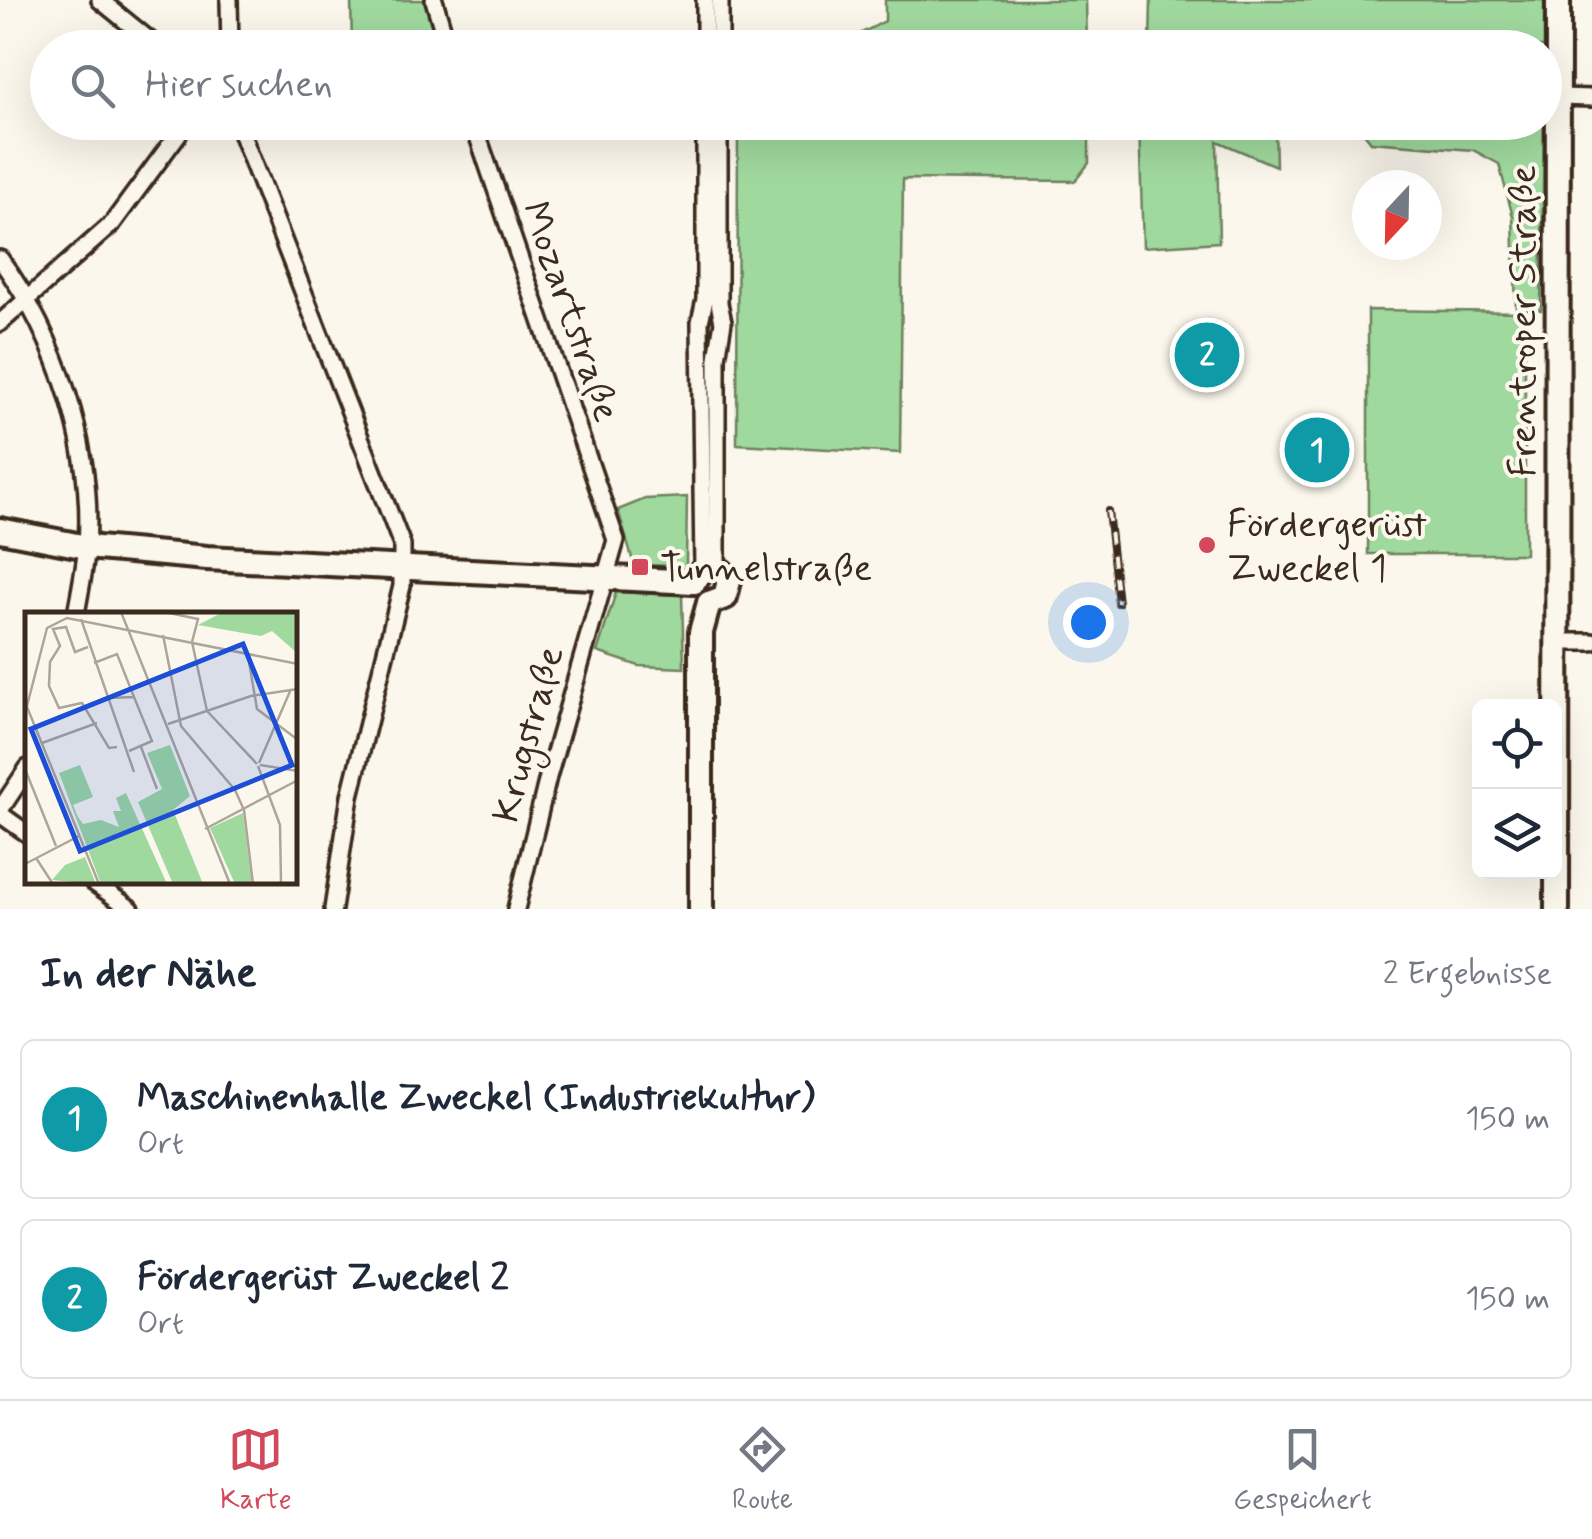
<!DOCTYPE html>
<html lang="de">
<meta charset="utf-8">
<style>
:root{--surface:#fff;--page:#f6f6f7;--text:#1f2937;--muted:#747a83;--line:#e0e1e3;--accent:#d1495b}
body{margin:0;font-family:Mynerve,sans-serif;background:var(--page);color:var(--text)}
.controls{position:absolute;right:30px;bottom:30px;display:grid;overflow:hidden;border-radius:15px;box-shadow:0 10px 40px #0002}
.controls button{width:90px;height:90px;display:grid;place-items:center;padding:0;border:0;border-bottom:2px solid var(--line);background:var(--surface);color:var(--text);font:50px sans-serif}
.compass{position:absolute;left:1352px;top:170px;width:90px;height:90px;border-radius:50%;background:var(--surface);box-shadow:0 10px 40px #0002;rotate:202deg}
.you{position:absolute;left:1088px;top:622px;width:35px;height:35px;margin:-25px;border:8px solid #fff;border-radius:50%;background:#1a73e8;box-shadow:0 0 0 15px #1a73e833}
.badge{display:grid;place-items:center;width:65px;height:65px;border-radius:50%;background:var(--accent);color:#fff;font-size:32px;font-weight:700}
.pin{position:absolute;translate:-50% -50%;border:5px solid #fff;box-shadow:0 2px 10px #0006}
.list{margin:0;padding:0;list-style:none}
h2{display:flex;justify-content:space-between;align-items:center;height:130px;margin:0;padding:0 40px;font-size:42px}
h2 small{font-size:32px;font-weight:400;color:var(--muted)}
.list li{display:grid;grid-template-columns:65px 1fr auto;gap:30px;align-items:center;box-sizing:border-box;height:160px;margin:0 20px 20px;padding:0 20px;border:2px solid var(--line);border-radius:15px}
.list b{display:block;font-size:38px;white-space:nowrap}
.list p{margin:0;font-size:32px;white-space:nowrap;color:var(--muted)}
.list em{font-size:32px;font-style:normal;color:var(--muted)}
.icon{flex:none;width:55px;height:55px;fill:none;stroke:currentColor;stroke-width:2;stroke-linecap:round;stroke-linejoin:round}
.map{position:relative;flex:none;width:1592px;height:909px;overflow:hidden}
.search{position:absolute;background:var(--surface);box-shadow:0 10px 40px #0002;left:30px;right:30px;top:30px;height:110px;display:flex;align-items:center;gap:25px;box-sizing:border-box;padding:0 35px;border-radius:55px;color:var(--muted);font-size:38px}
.sheet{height:490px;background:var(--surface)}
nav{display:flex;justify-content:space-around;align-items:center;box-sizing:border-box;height:140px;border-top:2px solid var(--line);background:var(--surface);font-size:28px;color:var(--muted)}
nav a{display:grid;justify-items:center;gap:5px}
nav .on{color:var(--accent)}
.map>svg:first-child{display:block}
</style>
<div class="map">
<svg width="1592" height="909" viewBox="0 0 1592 909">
<rect width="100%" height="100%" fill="#fbf7ec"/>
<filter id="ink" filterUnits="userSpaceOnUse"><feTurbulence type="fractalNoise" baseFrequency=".01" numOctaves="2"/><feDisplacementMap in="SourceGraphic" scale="20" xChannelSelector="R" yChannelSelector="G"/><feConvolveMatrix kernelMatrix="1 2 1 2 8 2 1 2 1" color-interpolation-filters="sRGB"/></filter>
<g filter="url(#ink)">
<g fill="#a0d99e" stroke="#6e825e" stroke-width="2.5">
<polygon points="351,0 424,0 438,47 352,47"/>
<polygon points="885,0 1086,0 1087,47 834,47 885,21"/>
<polygon points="1151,0 1544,0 1544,47 1150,47"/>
<polygon points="738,123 1089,123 1089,163 1075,181 903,179 900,453 737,444"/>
<polygon points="1139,123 1275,123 1276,166 1217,141 1219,242 1143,247"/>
<polygon points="1356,123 1544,123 1541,310 1516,309 1513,217 1499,164 1473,150 1371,142"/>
<polygon points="1368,310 1525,312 1525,554 1368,554"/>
<polygon points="687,497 686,566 634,565 618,510 645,499"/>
<polygon points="616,592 682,595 684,668 639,666 597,652"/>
</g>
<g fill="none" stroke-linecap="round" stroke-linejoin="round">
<defs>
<g id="street">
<polyline points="100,0 159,48"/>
<polyline points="229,0 230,48"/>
<polyline points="434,0 448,48"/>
<polyline points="705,0 705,48"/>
<polyline points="720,0 720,48"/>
<polyline points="1558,97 1592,98"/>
<polyline points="237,122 402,545 402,586 350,796 333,909"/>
<polyline points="473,122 616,540 548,777 516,909"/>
<path d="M0 259C57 337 94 447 87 545 85 568 80 591 76 614"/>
<polyline points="0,323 112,224 187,122"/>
<polyline points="717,568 717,358 723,322 719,303 719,122"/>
<polyline points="703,570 700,322 705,299 705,122"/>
<polyline points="1557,642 1592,642"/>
<polyline points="0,810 28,768"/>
<polyline points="0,814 28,834"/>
<polyline points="93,882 131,909"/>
</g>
<g id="secondary">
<polyline points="0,530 87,547 207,558 694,582"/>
<path d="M694 582 703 570C716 566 723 570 729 581L725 597 709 603"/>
<polyline points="701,909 701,632 709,603"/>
<polyline points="1557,909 1558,0"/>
</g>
</defs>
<use href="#street" stroke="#3b2a1e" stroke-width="22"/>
<use href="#secondary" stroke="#3b2a1e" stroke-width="30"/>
<use href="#street" stroke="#fbf7ec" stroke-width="15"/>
<use href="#secondary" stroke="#fbf7ec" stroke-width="22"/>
<defs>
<polyline id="rail" points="1108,511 1118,603"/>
</defs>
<use href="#rail" stroke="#3b2a1e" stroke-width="8"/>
<use href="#rail" stroke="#fbf7ec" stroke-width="4" stroke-dasharray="11" stroke-linecap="butt"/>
</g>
</g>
<g fill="#d1495b" stroke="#fbf7ec" stroke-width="4">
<circle cx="1207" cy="545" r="10"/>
<rect x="630" y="557" width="20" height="20" rx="5"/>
</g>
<g text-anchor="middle" stroke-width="8" stroke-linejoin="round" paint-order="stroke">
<g font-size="38" fill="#3b2a1e" stroke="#fbf7ec">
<text transform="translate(572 311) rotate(71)" y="13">Mozartstraße</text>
<text transform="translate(1522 321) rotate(-90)" y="13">Frentroper Straße</text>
<text transform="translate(527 734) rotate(-75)" y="13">Krugstraße</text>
</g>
<g font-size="38" fill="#3b2a1e" stroke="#fbf7ec" text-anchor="start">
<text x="1227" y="536">Fördergerüst<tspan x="1227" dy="44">Zweckel 1</tspan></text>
<text x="660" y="580">Tunnelstraße</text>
</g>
</g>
<g transform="translate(25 612)">
<rect width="272" height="272" fill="#fbf7ec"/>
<path d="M198 0H272V41L247 19 236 24 173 13ZM145 133 165 184 148 198 178 272H148L113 190 137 177 122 141ZM55 153 68 185 48 193 53 205 58 212 76 208 94 215 88 199H96L91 186 101 181 142 272H76L34 161ZM218 201 227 272H210L185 216ZM60 245 71 272 27 268 40 253Z" fill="#a0d99e"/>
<path fill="none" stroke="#aea59a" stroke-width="2.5" d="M96 0 205 272M139 0 173 7 167 30 182 99 232 152M56 7 109 160M138 23 156 114 210 178 219 198 228 272M63 35 50 40 41 15 28 17 35 34 25 50 24 74 34 96 57 91 84 136 92 135M223 44 232 97 273 128M69 51 92 42 109 85M83 86 109 85 127 129 104 139M0 90 74 272M2 94 22 16 42 6 273 52M143 112 226 84 273 77M17 131 72 111M116 135 132 177M234 151 266 77M235 153 273 159M233 154 255 213 256 272M0 157 31 234M180 217 273 168M11 246 28 272M0 252 54 224"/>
<path fill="#1d4ed8" fill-opacity="0.15" stroke="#1d4ed8" stroke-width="5" d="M218 32 267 153 55 239 6 117Z"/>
<rect width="272" height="272" fill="none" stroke="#3b2a1e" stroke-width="5"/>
</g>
</svg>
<div class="controls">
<button><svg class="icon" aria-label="locate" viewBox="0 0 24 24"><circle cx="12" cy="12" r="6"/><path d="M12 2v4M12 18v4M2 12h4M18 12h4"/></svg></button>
<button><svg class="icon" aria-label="layers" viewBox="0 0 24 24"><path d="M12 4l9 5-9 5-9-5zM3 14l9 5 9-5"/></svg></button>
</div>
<svg class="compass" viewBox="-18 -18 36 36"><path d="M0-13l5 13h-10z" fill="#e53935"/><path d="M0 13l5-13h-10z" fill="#747a83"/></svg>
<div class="you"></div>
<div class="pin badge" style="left:1317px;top:450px;background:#0f9aa8">1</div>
<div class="pin badge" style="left:1207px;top:355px;background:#0f9aa8">2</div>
<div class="search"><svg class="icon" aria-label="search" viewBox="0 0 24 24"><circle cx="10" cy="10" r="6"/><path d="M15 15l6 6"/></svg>Hier suchen</div>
</div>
<section class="sheet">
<h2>In der Nähe<small>2 Ergebnisse</small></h2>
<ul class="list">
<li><span class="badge" style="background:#0f9aa8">1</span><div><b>Maschinenhalle Zweckel (Industriekultur)</b><p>Ort</p></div><em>150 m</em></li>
<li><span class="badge" style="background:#0f9aa8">2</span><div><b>Fördergerüst Zweckel 2</b><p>Ort</p></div><em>150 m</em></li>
</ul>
</section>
<nav>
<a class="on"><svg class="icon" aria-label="map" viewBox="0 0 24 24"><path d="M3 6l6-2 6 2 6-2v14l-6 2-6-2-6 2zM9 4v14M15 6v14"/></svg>Karte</a>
<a><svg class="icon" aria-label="directions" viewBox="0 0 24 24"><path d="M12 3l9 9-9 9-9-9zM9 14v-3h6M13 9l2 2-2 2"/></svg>Route</a>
<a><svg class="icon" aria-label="saved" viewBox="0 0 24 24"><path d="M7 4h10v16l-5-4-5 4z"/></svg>Gespeichert</a>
</nav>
